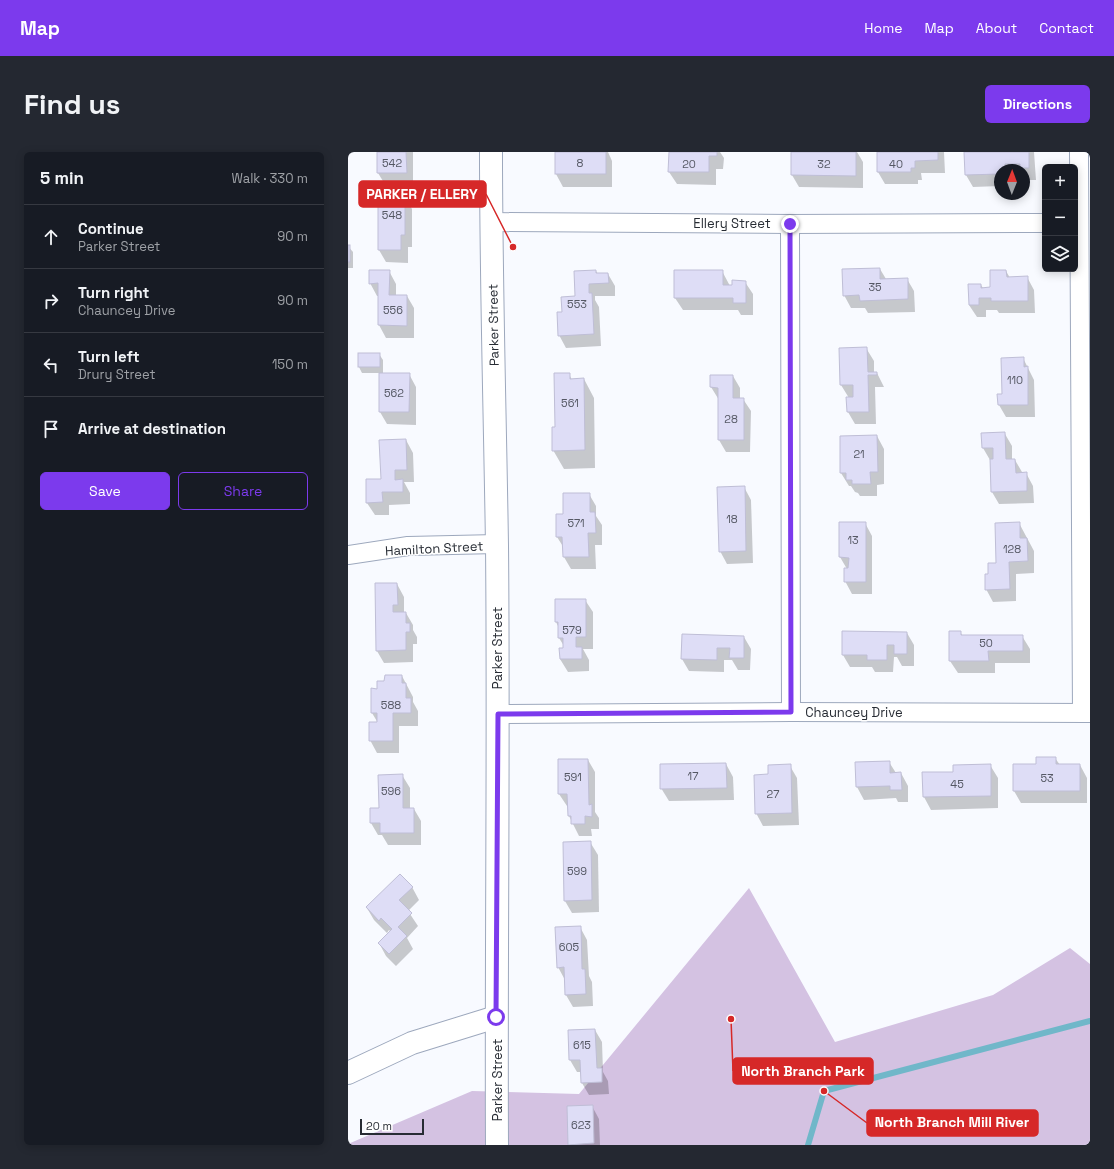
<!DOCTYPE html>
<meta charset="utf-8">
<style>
:root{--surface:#171b24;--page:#242831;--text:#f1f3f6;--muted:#9ea1a6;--line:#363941;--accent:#7c3aed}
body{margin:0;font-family:"Space Grotesk",sans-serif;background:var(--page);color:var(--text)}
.controls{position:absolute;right:12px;top:12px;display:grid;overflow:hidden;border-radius:6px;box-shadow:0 2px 10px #0003}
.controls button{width:36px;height:36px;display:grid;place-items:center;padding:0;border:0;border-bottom:1px solid var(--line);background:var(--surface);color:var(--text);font:20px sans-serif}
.compass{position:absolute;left:646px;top:12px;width:36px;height:36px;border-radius:50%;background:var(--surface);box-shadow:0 2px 10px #0003;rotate:1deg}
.scale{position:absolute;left:12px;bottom:10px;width:64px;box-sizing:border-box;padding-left:4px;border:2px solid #272c34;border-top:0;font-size:11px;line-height:14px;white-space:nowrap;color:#272c34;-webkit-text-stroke:3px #fff;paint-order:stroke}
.stop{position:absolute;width:12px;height:12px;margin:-9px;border:3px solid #7c3aed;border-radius:50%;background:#fff}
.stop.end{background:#7c3aed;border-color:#fff;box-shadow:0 1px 4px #0008}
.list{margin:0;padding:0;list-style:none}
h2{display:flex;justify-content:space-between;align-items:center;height:52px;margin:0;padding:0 16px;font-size:17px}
h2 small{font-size:13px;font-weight:400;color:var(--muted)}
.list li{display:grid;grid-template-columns:26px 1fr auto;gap:12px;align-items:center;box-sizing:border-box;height:64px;padding:0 16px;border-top:1px solid var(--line)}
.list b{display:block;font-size:15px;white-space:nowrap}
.list p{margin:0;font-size:13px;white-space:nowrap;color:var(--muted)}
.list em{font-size:13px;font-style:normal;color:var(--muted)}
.actions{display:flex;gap:8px;padding:12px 16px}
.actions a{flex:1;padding:9px 0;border:1px solid var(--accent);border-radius:6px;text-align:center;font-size:14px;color:var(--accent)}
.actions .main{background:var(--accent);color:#fff}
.icon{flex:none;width:22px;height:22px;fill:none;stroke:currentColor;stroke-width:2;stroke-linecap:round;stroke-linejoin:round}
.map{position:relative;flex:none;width:742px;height:993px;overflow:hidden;border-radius:6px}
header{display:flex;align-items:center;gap:24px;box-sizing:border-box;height:56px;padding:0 20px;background:var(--accent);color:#fff}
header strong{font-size:19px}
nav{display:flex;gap:22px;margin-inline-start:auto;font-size:14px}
.intro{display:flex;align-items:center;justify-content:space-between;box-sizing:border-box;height:96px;padding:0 24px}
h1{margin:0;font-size:28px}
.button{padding:10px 18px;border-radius:6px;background:var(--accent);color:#fff;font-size:14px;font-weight:700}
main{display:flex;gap:24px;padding:0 24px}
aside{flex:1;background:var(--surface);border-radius:6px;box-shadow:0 2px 10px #0003}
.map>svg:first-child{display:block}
</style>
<header>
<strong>Map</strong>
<nav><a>Home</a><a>Map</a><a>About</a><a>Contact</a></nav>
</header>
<div class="intro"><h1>Find us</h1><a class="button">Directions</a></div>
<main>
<aside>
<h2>5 min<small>Walk · 330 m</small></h2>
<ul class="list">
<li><svg class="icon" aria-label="ahead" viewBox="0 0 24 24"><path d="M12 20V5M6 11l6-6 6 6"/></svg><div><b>Continue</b><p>Parker Street</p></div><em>90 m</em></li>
<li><svg class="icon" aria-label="right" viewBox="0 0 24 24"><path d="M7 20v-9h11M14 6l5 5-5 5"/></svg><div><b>Turn right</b><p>Chauncey Drive</p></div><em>90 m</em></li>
<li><svg class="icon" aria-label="left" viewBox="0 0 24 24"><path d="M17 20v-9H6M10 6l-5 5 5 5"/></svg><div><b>Turn left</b><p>Drury Street</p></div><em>150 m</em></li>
<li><svg class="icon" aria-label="arrive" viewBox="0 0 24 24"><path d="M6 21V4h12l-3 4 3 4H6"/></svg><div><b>Arrive at destination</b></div></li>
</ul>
<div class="actions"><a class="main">Save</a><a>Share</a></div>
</aside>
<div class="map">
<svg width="742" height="993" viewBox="0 0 742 993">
<rect width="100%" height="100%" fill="#f8faff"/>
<polygon fill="#d4c2e2" points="401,736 487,890 645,843 722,796 742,812 742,993 0,993 0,992 124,939 231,942"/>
<g fill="#0003">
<polygon points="30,0 65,0 65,33 38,34 30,21"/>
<polygon points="208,0 260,0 264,9 264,35 215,35 208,22"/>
<polygon points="322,0 372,0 376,6 375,17 368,17 368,33 329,32 321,20"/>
<polygon points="444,0 509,0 515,10 515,36 451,35 444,23"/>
<polygon points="530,0 596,0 597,21 573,21 574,28 570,28 570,32 537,32 530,20"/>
<polygon points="617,0 686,0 688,28 681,28 678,24 676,24 676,18 652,18 652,34 625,35 618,23"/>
<polygon points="57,45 64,57 64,95 60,95 60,111 38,110 31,98"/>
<polygon points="0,94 5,100 5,116 0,116"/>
<polygon points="532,117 538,127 559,127 566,139 567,160 520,161 517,156 503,156 496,143"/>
<polygon points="41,119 48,132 48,144 59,144 66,156 66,186 38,186 31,173 31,144 29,144 22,131"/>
<polygon points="248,119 250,122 260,122 267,134 267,144 247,144 247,148 251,155 253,194 218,196 211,183 215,161"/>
<polygon points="374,119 382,134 397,130 405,142 405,163 393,163 390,158 335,158 327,146"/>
<polygon points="658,119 662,126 679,125 686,138 687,161 651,161 649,158 638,158 638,165 629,165 621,153 633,133 635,136 643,136"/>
<polygon points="518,196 526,209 526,221 529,221 536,235 527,235 528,272 507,272 500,260 501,246 493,233"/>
<polygon points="31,202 35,208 35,222 61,222 68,235 68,273 39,272 32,260 32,221 14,221 11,215"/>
<polygon points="675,206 686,228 687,265 658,265 651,253 650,243 655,243"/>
<polygon points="221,222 224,228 236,227 246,246 247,316 216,317 205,298 208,276"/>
<polygon points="363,224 385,224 392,236 392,247 395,247 403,259 402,300 378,300 371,288 371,248 363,235"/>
<polygon points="657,282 664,294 664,308 667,308 674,320 678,321 685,334 686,351 651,352 644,340 642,308 635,296"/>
<polygon points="529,284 536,297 536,332 529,333 529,344 512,344 510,341 507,340 503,334 501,334 493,321 493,285"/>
<polygon points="58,288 65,301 66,330 56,330 62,341 62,352 41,353 41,363 27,363 19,351 19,328 34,328"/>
<polygon points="396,335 403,348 405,411 379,412 372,399"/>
<polygon points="241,342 248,354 248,364 254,373 254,393 247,393 248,417 223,417 216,405 216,396 209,385"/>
<polygon points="492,371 517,371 524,384 524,442 504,442 497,429 499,417 492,405"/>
<polygon points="671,371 686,399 686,421 668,422 668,449 645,450 638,437 641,423 649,412"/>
<polygon points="49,432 56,445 56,461 58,461 65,473 65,478 69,485 69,492 65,492 65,510 36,511 29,499"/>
<polygon points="237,448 245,460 245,497 235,497 241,508 241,519 220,520 212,507 212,497 216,497 216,494 211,486 211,476 208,470"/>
<polygon points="612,480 615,484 674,484 682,497 682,511 647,511 647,521 610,521 602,509"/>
<polygon points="559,481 566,493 566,514 554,514 549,505 546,505 545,520 527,520 524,515 502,515 495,503"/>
<polygon points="396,485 403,497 402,518 390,518 384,508 376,508 376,520 341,519 334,507"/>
<polygon points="54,524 65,545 65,550 70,559 70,574 51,574 51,601 29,601 22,588 30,571 24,561 30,538"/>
<polygon points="707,606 712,613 732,613 739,626 739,651 673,651 666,639"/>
<polygon points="240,608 247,620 247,660 251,666 251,677 243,677 244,684 231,684 221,664 220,654 219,654 211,642"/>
<polygon points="541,610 548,621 553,621 560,634 560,650 550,650 548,646 516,648 509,635 508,611"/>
<polygon points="378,612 385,625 386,648 321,649 313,636"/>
<polygon points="642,613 650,626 650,656 583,658 576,645 575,621 606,621"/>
<polygon points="442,614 449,626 451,673 415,674 408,661 421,623"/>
<polygon points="54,623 62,636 62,657 66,657 73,669 73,693 40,693 34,683 30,683 23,671"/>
<polygon points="242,690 250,703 251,760 224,761 217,749"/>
<polygon points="64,735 71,748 60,759 70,774 59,786 65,797 48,814 38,804 31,791 43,780 41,778 39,781 26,768 19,756"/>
<polygon points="232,775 239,788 241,824 244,830 245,854 225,855 218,843 217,828 210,815"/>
<polygon points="247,878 254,890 255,920 260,929 261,942 241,943 234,931 234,920 229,920 222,908"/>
<polygon points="244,954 251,967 252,993 222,993"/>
</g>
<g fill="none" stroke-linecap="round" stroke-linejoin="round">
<polyline stroke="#70b7c9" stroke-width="6" points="460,993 476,939 742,869"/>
</g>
<g fill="#deddf6" stroke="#bfbed6">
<polygon points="29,0 58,0 59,21 29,21"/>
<rect x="207" y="0" width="51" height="22"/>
<polygon points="321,0 369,0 369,4 361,4 361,20 320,20"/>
<polygon points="443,0 508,0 508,24 443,23"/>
<polygon points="529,0 590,0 590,8 567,9 567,16 563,16 563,20 529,20"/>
<polygon points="616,0 681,0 681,16 672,16 672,12 657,12 657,18 652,18 652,22 617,23"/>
<polygon points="30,44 57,44 57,83 53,83 53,98 30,98"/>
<rect x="0" y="93" width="2" height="17"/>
<polygon points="532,116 532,127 560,126 560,147 512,149 511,143 495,144 494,117"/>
<polygon points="21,118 42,118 41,143 59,143 59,174 30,173 30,131 21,132"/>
<polygon points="248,118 248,121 260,121 261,131 241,132 241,141 244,141 246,182 210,184 209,160 214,160 213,145 227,144 226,119"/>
<polygon points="326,118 375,118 375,133 384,133 384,128 398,129 398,151 385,151 385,146 326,146"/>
<polygon points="642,118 658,118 659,125 680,124 680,149 643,149 643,146 631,146 631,153 621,153 620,132 633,132 633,136 642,135"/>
<polygon points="519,195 520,220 529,220 529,223 520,223 521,260 499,260 498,245 505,245 505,233 492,233 491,196"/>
<rect x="10" y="201" width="22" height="14"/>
<polygon points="676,205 676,215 680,214 680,253 650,253 649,242 654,242 653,206"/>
<polygon points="31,221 62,221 61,260 31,260"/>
<polygon points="206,221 222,221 222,227 236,226 237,298 204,299 204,275 207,275"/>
<polygon points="362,223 385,223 385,246 396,246 396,288 370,288 370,236 362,235"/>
<polygon points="657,280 658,307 667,307 668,321 679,320 679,339 643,340 642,307 645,307 645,296 634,296 633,281"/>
<polygon points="529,283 530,320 522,320 523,332 504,332 504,328 498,328 498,321 492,321 492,284"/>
<polygon points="58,287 59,318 47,318 47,328 55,327 55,340 34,340 35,350 18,351 18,327 33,327 31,288"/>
<polygon points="397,334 398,399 371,400 369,335"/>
<polygon points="215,341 242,341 242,360 247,360 248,381 240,381 241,405 215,405 214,385 208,385 208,362 215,362"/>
<polygon points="491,370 518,370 518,430 496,430 496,416 500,416 501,406 491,405"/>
<polygon points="672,370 672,386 679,386 680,409 661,410 662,437 637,438 637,422 640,422 640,411 648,411 647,371"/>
<polygon points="27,431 49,431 50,453 45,453 45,460 58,460 58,471 62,471 62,480 58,480 58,498 28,499"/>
<polygon points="207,447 238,447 238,485 228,485 228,495 234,495 234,507 212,507 211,496 215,496 215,486 210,486 210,470 207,470"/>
<polygon points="494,479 559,480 559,502 546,502 546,493 539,493 539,508 519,508 519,503 494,503"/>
<polygon points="601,479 613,479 613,483 675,483 675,499 640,499 641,509 601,509"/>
<polygon points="334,482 396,484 396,506 381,506 382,496 369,496 369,508 333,507"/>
<polygon points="37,523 54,523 54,531 58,531 58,546 63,546 63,561 45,561 45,589 21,589 21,570 29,570 29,561 23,561 23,536 29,537 29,529 36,529"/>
<polygon points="688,605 708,605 708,612 732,612 732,639 665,639 665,612 688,612"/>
<polygon points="210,607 240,607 241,653 244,652 244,665 237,664 237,672 223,672 223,664 220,664 219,642 210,642"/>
<polygon points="542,609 542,621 553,620 554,638 542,638 542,634 508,635 507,610"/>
<polygon points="378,611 379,636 312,637 312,612"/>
<polygon points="443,612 444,661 407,662 406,623 420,622 420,613"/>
<polygon points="643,612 643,644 575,645 574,620 605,620 605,613"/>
<polygon points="55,622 55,656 66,656 66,681 32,681 32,671 22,671 22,656 31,656 30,623"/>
<polygon points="243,689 244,748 216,749 215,690"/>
<polygon points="52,722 65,735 51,748 64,761 50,775 59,784 41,802 30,791 44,777 33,766 31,769 18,755"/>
<polygon points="233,774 234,817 237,817 238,842 217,843 216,815 209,816 207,775"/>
<polygon points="247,877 249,916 254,916 254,930 233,931 232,908 221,908 220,878"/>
<polygon points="245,953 246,991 220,993 219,954"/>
</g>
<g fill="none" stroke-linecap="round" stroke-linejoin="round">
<defs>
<g id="minor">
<polyline points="731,0 734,561"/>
<polyline points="143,70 442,72 697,71"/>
<polyline points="442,72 443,560"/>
<polyline points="0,403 60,394 149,392"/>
<polyline points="150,562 443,560 742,561"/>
</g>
<polyline id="tertiary" points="0,921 64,891 148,865"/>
<path id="primary" d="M143 0C143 131 147 263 149 394 151 594 148 793 149 993"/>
</defs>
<use href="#minor" stroke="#9da8bd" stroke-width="20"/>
<use href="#tertiary" stroke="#9da8bd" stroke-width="24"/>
<use href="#primary" stroke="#9da8bd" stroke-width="24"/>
<use href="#minor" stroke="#fff" stroke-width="18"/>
<use href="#tertiary" stroke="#fff" stroke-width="22"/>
<use href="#primary" stroke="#fff" stroke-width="22"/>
</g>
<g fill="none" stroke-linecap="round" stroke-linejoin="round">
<polyline stroke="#7c3aed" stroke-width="5" points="148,865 150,562 443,560 442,72"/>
</g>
<g text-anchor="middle" stroke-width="3" stroke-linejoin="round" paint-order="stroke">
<g font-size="11" fill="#555864">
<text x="44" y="15">542</text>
<text x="232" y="15">8</text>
<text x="341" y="16">20</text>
<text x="476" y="16">32</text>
<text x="548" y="16">40</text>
<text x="44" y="67">548</text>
<text x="527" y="139">35</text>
<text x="229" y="156">553</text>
<text x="45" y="162">556</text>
<text x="667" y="232">110</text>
<text x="46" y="245">562</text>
<text x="222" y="255">561</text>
<text x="383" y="271">28</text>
<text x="511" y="306">21</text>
<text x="384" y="371">18</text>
<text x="228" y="375">571</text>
<text x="505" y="392">13</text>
<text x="664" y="401">128</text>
<text x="224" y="482">579</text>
<text x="638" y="495">50</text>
<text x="43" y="557">588</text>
<text x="345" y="628">17</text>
<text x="225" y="629">591</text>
<text x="699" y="630">53</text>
<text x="609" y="636">45</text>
<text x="43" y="643">596</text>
<text x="425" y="646">27</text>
<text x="229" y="723">599</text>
<text x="221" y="799">605</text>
<text x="234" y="897">615</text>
<text x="233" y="977">623</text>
</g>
<g font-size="13" fill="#272c34" stroke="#fff">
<text x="384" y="76">Ellery Street</text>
<text transform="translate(145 173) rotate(-91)" y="5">Parker Street</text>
<text transform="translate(86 396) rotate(-3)" y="5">Hamilton Street</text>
<text transform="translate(149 496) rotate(-90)" y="5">Parker Street</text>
<text x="506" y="565">Chauncey Drive</text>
<text transform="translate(149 928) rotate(-90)" y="5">Parker Street</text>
</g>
</g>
<path fill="none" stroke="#d62828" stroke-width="1.5" d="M165 95L138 42M383 867L385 919M476 939L519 971"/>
<g fill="#d62828" stroke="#fff" stroke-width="1.5">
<circle cx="165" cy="95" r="4"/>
<circle cx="383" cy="867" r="4"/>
<circle cx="476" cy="939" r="4"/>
</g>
<g fill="#d62828" stroke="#d62828" stroke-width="1.5">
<rect x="11" y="29" width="127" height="26" rx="4"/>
<rect x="385" y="906" width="140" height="26" rx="4"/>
<rect x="519" y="958" width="171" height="26" rx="4"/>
</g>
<g font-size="14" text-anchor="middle" font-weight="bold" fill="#fff">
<text x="74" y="47">PARKER / ELLERY</text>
<text x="455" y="924">North Branch Park</text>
<text x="604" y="975">North Branch Mill River</text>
</g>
</svg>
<div class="controls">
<button>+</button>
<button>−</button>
<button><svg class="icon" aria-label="layers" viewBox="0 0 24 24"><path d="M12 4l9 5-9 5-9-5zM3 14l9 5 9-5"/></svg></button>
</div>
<svg class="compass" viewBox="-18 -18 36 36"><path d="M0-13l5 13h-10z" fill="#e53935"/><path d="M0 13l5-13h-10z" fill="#9ea1a6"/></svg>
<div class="scale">20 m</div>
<div class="stop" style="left:148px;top:865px"></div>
<div class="stop end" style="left:442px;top:72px"></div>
</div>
</main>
